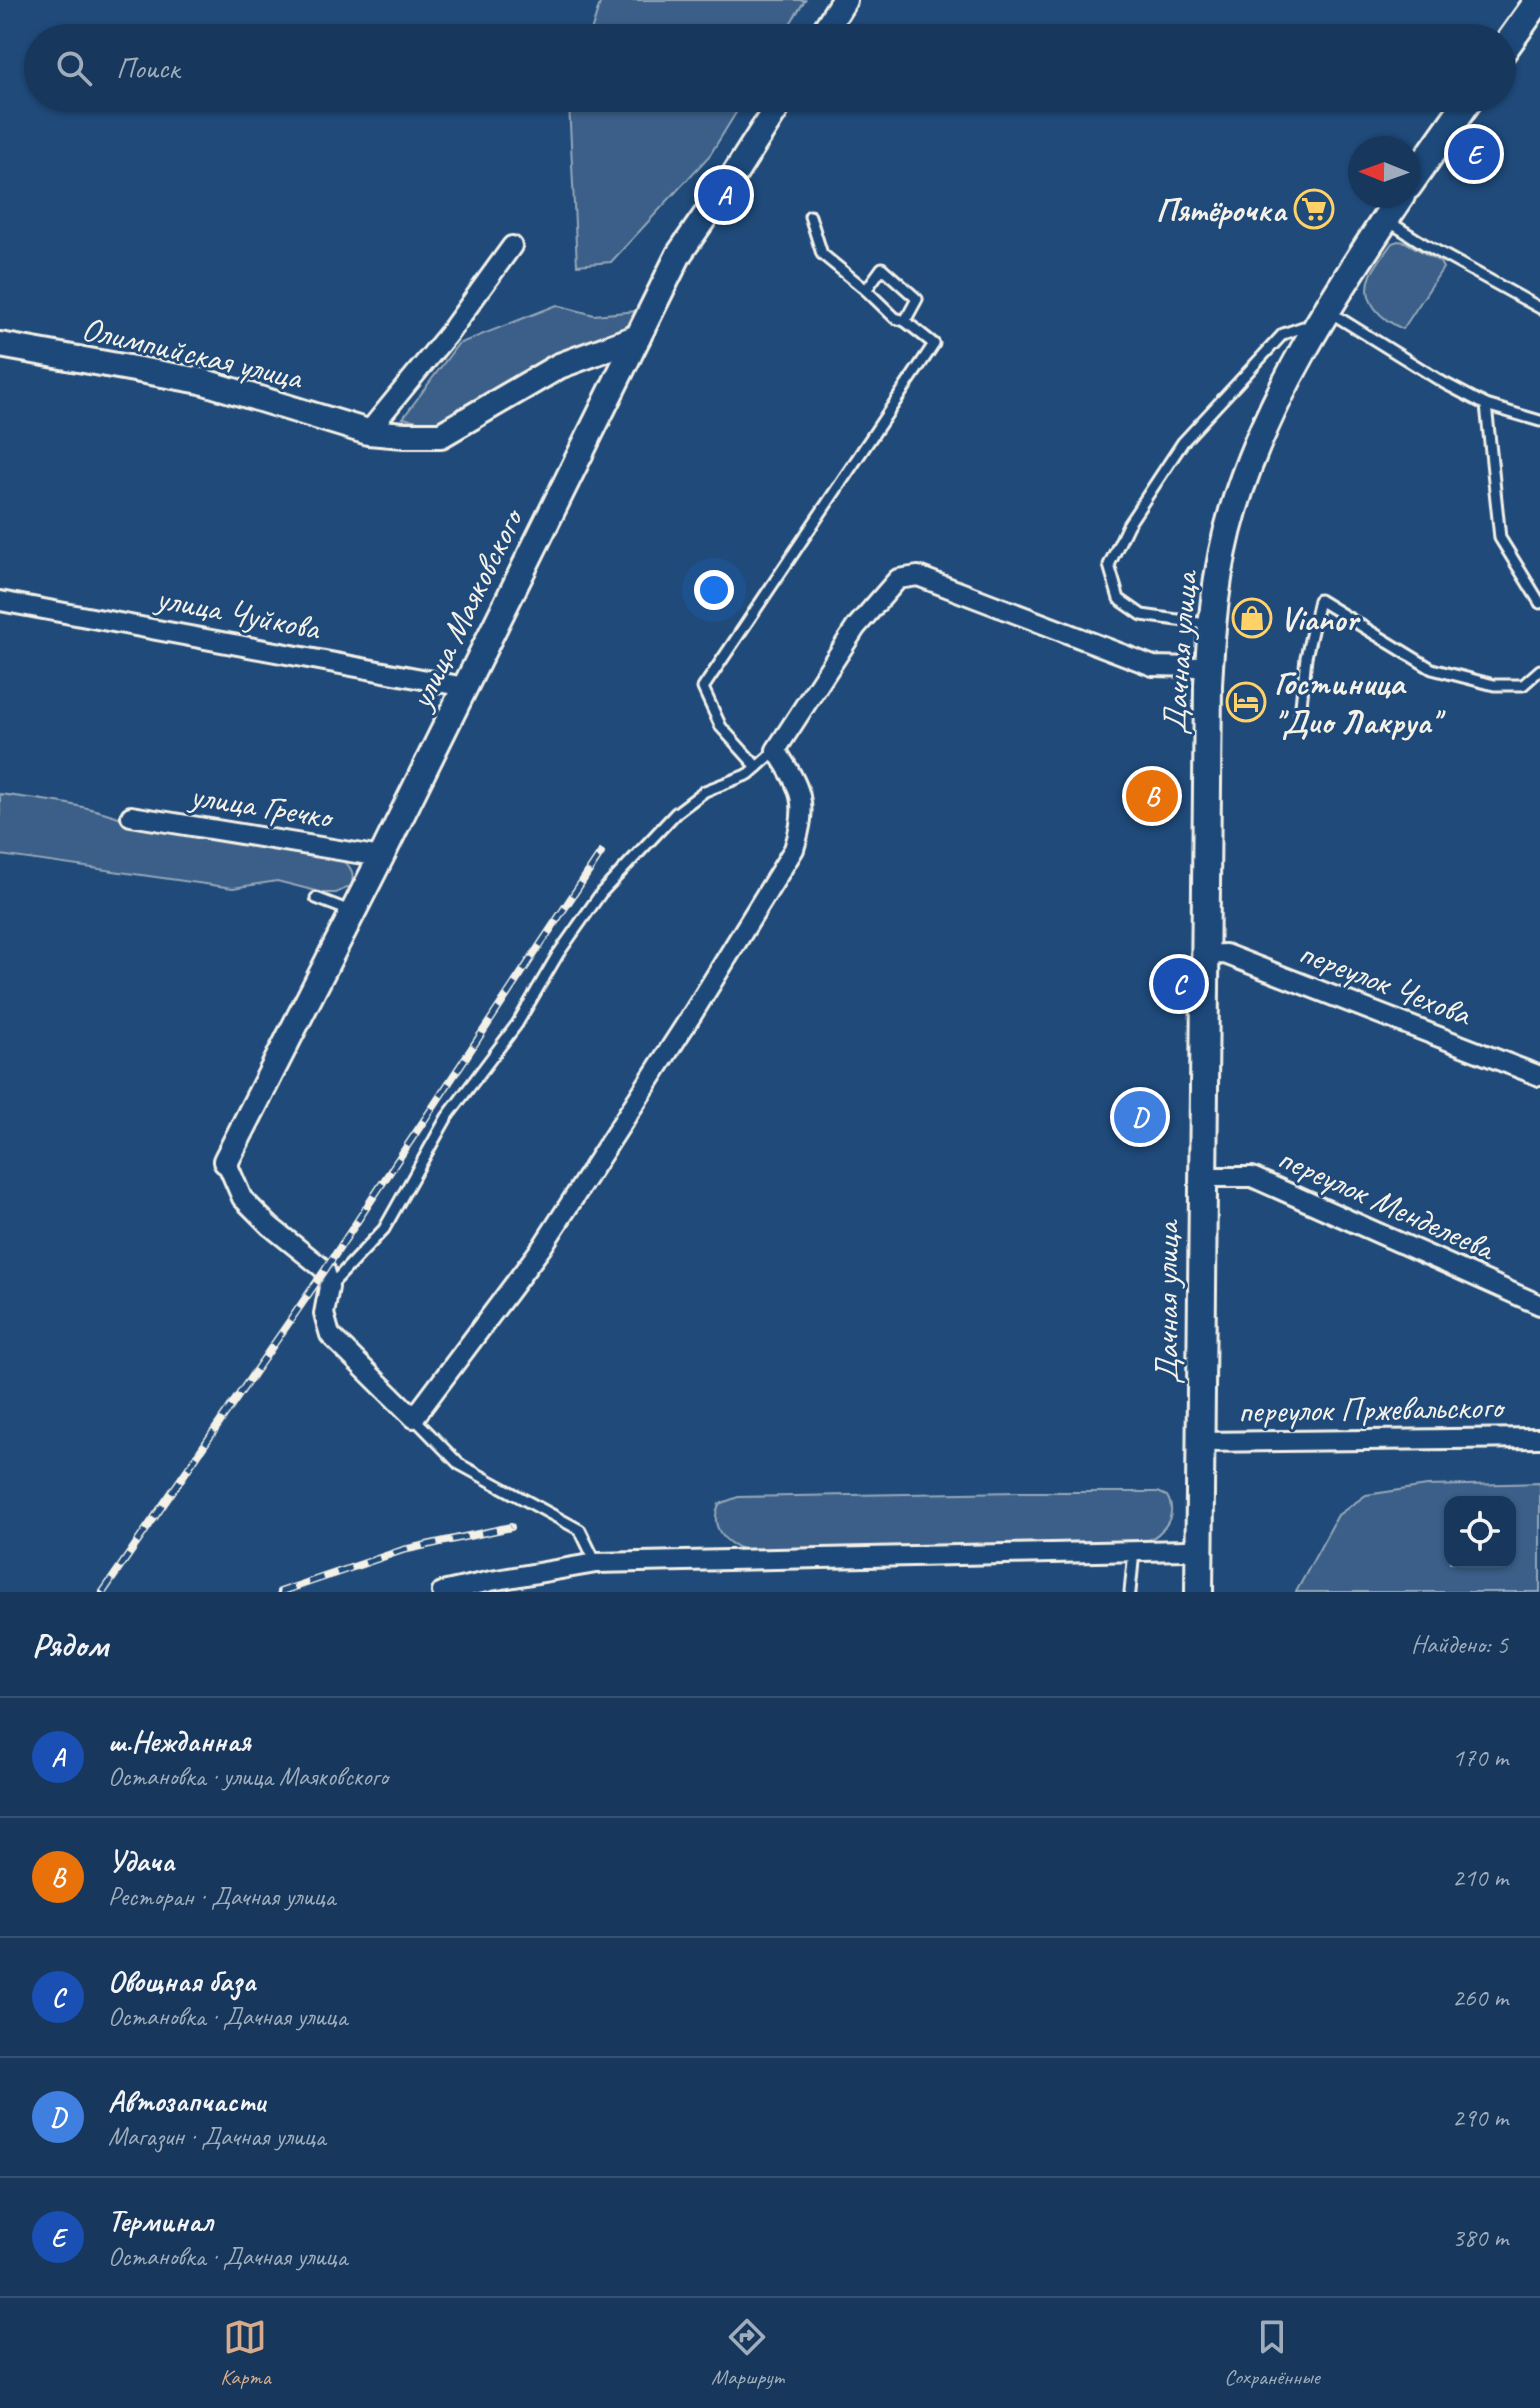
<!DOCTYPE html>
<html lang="ru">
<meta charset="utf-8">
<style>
:root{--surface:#17385c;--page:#203f62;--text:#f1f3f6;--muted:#9eacbb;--line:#365272;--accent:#d6ab8b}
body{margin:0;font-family:Caveat,sans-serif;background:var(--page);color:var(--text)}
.controls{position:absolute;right:24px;bottom:24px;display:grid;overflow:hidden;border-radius:16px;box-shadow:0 2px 6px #0004}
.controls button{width:72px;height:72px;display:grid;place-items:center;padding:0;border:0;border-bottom:2px solid var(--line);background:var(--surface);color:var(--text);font:40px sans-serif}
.compass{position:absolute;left:1348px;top:136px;width:72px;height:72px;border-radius:50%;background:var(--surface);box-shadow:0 2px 6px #0004;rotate:271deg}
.you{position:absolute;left:714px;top:590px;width:28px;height:28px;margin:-20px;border:6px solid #fff;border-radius:50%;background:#1a73e8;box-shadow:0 0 0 12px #1a73e833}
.badge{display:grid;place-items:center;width:52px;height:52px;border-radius:50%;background:var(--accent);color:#fff;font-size:26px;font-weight:700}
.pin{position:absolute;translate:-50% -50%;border:4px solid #fff;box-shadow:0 2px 8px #0006}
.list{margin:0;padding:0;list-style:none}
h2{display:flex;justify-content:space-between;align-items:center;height:104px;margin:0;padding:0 32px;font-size:34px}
h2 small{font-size:26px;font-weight:400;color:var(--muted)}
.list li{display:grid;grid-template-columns:52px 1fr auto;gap:24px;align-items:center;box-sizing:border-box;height:120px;padding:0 32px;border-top:2px solid var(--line)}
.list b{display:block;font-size:30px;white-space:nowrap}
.list p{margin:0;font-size:26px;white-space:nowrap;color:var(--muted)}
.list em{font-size:26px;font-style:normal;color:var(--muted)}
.icon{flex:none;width:44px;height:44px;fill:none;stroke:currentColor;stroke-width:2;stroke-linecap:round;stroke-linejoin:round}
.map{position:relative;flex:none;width:1540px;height:1592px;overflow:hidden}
.search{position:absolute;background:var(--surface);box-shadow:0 2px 6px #0004;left:24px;right:24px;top:24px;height:88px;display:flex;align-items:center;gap:20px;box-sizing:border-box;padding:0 28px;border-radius:44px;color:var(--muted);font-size:30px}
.sheet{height:704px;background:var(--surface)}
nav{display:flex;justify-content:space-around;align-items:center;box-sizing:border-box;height:112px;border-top:2px solid var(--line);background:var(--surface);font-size:22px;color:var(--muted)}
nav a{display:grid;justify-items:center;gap:4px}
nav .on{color:var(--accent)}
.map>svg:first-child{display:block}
</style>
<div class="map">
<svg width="1540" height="1592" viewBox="0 0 1540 1592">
<rect width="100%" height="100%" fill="#1f4a7a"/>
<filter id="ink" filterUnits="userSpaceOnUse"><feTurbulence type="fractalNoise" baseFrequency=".0125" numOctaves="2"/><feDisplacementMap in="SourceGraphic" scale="16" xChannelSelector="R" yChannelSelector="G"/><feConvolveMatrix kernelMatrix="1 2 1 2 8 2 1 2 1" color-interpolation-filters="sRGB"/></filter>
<g filter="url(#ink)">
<g fill="#3a5f88" stroke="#97a8b8" stroke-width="2" fill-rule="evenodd">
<polygon points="601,0 805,0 781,38 589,38"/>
<polygon points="571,98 745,98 710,155 611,262 577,265 569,104"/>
<path d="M1398 241 1405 242 1440 262 1443 268 1403 329C1382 320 1360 301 1371 275 1376 264 1385 253 1392 243Z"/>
<polygon points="557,305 594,315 638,311 625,332 551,359 434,424 403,418 458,344"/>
<path d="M0 794C43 800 86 804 127 820L331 856C346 861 357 869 351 886L336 893H324L277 881 233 888 0 855Z"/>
<path d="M1540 1483V1592H1296L1338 1515 1366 1495 1427 1486ZM1450 1502H1510V1562H1450Z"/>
<path d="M1018 1492H1158L1167 1496C1181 1520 1156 1540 1135 1546L745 1550C724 1543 709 1527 719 1504L738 1497Z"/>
</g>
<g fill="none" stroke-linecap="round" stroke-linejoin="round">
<defs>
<g id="lane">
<polyline points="1388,221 1424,244 1540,308"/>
<polyline points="866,290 895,318 905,321"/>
<polyline points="1328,311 1444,383 1486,405 1540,421"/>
<polyline points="1486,405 1500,538 1540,603"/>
<polyline points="1199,623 1142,615 1119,599 1109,565 1128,525 1183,442 1283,334 1303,327"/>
<polyline points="1300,715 1306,657 1319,600 1432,669 1494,685 1523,685 1540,670"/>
<polyline points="757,767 721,727 703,688 934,344 905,321 917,299 882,268 866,290 822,254 810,216"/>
<polyline points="316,898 350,911"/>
<polyline points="330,1286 384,1229 447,1117 517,1024 558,954 601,893 676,813 705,791 749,774 776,750"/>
<polyline points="414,1418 459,1464 580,1530 596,1563"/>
<polyline points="1130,1592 1134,1551"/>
</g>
<g id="street">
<polyline points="368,432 449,333 512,246"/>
<polyline points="0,601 465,687"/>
<polyline points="131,816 381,857"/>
<polyline points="1206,955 1225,954 1540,1076"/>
<path d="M226 1161 242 1198 270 1226 325 1270 329 1287 324 1314 330 1335 414 1418 542 1247 693 1013 794 849C809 802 801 789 776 750L856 627 898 579 918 576 1153 666 1196 667"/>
<polyline points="1203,1177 1252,1177 1540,1305"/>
<polyline points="1201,1442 1540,1438"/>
<polyline points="442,1592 491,1581 596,1563 1186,1550"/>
</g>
<g id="secondary">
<polyline points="820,38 844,0"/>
<polyline points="0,345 201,381 368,432 405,435 441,435 559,366 638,337"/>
<polyline points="226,1161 381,857 679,254 736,172 783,98"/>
</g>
<g id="primary">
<polyline points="1502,52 1539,0"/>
<polyline points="1408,186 1470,98"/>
<path d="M1199 1592 1208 685C1211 627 1216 568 1233 511 1267 397 1335 294 1401 196"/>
</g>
</defs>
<use href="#lane" stroke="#f4f1e8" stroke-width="15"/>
<use href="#street" stroke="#f4f1e8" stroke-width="24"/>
<use href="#secondary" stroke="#f4f1e8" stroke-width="30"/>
<use href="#primary" stroke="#f4f1e8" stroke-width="32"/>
<use href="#lane" stroke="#1f4a7a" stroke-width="9"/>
<use href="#street" stroke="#1f4a7a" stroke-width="18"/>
<use href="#secondary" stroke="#1f4a7a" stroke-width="24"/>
<use href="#primary" stroke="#1f4a7a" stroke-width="26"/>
<defs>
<g id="rail">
<polyline points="103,1592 325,1270 601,853"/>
<polyline points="280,1592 403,1550 511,1527"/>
</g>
</defs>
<use href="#rail" stroke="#f4f1e8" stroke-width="8"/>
<use href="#rail" stroke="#1f4a7a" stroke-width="5" stroke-dasharray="15" stroke-linecap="butt"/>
</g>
</g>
<defs>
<symbol id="supermarket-ring" viewBox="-11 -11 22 22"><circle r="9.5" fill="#1f4a7a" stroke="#ffd166" stroke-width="1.5"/><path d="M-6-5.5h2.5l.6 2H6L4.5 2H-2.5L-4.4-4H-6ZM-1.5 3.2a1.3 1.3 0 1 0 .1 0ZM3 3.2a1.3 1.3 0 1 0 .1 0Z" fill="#ffd166"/></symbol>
<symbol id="shop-ring" viewBox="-11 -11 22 22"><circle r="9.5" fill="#1f4a7a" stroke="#ffd166" stroke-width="1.5"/><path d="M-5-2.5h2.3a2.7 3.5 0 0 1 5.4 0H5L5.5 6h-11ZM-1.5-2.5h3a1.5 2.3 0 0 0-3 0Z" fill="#ffd166"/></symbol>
<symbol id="hotel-ring" viewBox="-11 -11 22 22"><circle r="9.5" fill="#1f4a7a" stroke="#ffd166" stroke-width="1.5"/><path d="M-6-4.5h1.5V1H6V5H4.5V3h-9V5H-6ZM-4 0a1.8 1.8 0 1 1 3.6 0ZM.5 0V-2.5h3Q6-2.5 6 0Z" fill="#ffd166"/></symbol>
</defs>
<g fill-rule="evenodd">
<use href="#supermarket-ring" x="1292" y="187" width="44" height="44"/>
<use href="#shop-ring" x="1230" y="596" width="44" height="44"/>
<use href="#hotel-ring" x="1224" y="680" width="44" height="44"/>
</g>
<g text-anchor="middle" stroke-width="6" stroke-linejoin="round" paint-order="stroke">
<g font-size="34" font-weight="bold" fill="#f4f1e8" stroke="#1f4a7a" text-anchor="start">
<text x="1286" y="221" text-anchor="end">Пятёрочка</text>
<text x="1280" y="630">Vianor</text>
<text x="1274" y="694">Гостиница<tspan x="1274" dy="39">"Дио Лакруа"</tspan></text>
</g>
<g font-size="34" fill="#f4f1e8" stroke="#1f4a7a">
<text transform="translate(192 352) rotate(13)" y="12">Олимпийская улица</text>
<text transform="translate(465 609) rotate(-64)" y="12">улица Маяковского</text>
<text transform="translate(238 612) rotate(11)" y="12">улица Чуйкова</text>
<text transform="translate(1179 653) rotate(-86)" y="12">Дачная улица</text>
<text transform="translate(261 805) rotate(9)" y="12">улица Гречко</text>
<text transform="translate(1385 982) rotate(21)" y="12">переулок Чехова</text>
<text transform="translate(1386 1202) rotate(24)" y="12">переулок Менделеева</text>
<text transform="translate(1166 1303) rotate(-90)" y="12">Дачная улица</text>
<text transform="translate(1370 1408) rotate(-1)" y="12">переулок Пржевальского</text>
</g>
</g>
</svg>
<div class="controls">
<button><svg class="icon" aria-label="locate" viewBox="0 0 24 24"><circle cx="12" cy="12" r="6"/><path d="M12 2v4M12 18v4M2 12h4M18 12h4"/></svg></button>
</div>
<svg class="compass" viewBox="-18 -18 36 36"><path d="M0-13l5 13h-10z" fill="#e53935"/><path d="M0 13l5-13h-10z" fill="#9eacbb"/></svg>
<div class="you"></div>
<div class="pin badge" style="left:724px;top:195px;background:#1a4fb4">A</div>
<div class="pin badge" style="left:1152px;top:796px;background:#e8710a">B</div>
<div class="pin badge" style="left:1179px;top:984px;background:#1a4fb4">C</div>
<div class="pin badge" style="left:1140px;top:1117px;background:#3f7fe0">D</div>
<div class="pin badge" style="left:1474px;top:154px;background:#1a4fb4">E</div>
<div class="search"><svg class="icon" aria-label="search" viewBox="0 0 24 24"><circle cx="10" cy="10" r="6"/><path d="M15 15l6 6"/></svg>Поиск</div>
</div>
<section class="sheet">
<h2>Рядом<small>Найдено: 5</small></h2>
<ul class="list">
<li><span class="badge" style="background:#1a4fb4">A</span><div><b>ш.Нежданная</b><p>Остановка · улица Маяковского</p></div><em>170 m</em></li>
<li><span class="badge" style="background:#e8710a">B</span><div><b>Удача</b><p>Ресторан · Дачная улица</p></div><em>210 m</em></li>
<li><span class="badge" style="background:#1a4fb4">C</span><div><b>Овощная база</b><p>Остановка · Дачная улица</p></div><em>260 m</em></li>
<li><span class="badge" style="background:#3f7fe0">D</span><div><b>Автозапчасти</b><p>Магазин · Дачная улица</p></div><em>290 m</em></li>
<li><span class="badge" style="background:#1a4fb4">E</span><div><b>Терминал</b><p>Остановка · Дачная улица</p></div><em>380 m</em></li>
</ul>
</section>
<nav>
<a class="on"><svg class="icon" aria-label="map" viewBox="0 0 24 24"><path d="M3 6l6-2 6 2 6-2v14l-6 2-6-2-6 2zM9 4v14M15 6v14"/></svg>Карта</a>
<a><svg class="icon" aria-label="directions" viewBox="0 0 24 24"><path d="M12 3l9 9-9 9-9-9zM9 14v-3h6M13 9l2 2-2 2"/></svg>Маршрут</a>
<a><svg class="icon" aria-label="saved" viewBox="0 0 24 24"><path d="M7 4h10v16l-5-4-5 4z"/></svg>Сохранённые</a>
</nav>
